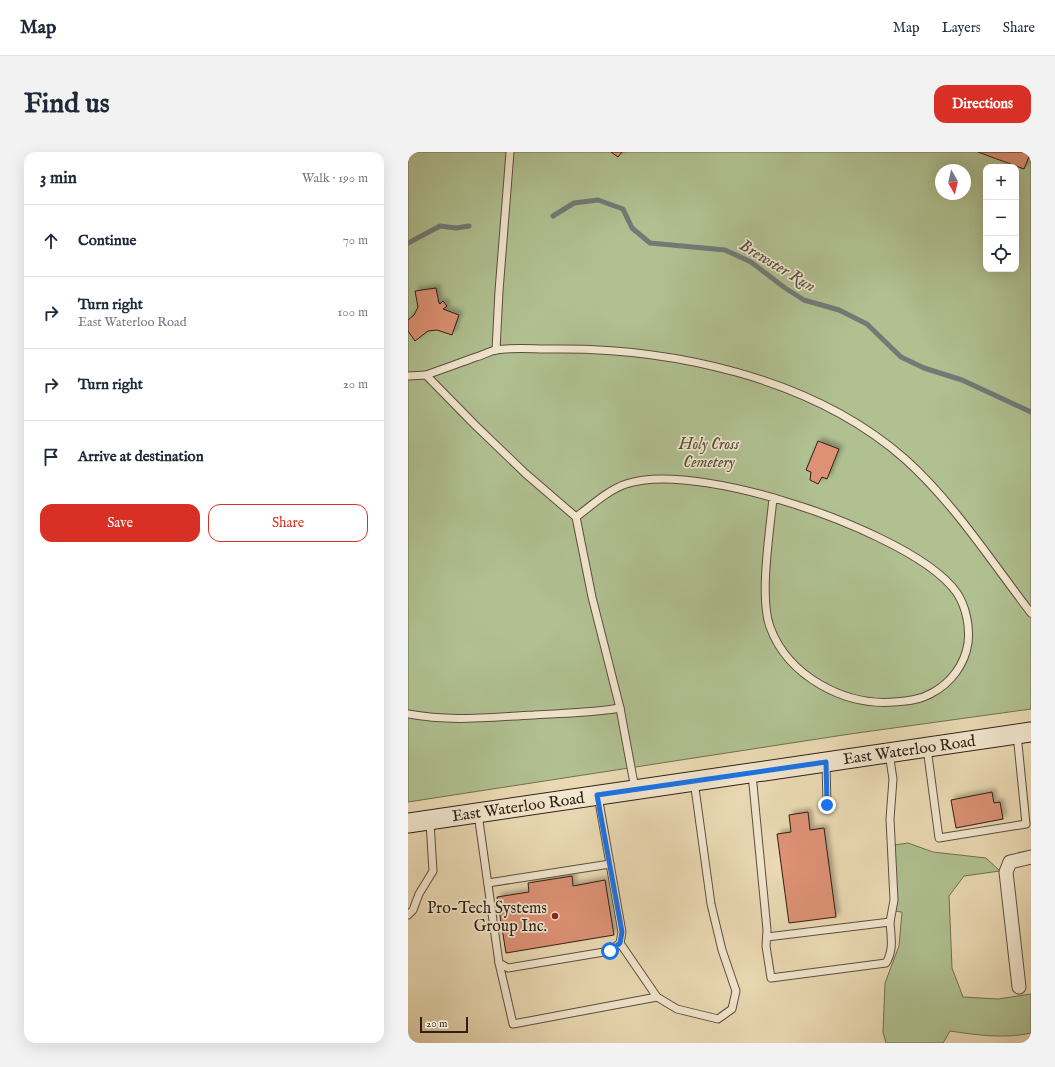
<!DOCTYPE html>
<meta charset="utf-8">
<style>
:root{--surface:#fff;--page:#f2f2f3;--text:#1f2937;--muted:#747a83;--line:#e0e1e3;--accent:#d93025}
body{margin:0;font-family:"IM FELL English",serif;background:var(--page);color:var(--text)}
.controls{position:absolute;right:12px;top:12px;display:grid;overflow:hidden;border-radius:8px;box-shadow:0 4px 16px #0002}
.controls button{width:36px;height:36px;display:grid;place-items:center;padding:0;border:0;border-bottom:1px solid var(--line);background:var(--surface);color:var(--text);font:20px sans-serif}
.compass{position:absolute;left:527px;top:12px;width:36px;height:36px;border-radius:50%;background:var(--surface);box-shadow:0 4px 16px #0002;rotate:172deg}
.scale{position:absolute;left:12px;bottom:10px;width:48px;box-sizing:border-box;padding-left:4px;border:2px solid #301f16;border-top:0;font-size:11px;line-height:14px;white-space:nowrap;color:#301f16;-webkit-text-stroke:3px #f1e6ce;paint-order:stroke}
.stop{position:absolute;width:12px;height:12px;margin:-9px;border:3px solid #1a73e8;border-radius:50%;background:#fff}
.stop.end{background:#1a73e8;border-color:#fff;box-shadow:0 1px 4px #0008}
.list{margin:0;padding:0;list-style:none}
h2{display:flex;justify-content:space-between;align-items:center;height:52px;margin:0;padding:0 16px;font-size:17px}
h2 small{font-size:13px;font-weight:400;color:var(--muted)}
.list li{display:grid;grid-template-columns:26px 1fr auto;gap:12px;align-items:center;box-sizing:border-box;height:72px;padding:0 16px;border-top:1px solid var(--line)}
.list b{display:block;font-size:15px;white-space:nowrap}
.list p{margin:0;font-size:13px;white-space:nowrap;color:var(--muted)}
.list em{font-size:13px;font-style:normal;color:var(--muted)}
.actions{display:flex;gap:8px;padding:12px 16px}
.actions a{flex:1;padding:9px 0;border:1px solid var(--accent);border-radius:12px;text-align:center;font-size:14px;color:var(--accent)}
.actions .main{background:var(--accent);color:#fff}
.icon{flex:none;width:22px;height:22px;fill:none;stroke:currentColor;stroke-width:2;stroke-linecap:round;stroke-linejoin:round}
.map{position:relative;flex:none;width:623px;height:891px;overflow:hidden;border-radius:12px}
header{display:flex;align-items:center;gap:24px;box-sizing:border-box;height:56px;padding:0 20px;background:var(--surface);border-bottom:1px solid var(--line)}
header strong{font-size:19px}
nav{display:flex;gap:22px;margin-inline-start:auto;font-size:14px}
.intro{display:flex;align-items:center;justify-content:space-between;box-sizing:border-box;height:96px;padding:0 24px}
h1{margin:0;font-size:28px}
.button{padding:10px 18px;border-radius:12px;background:var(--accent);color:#fff;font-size:14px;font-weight:700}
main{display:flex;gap:24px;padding:0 24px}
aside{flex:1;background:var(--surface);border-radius:12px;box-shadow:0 4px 16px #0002}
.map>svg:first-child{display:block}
</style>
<header>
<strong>Map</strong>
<nav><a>Map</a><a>Layers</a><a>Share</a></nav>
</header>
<div class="intro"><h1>Find us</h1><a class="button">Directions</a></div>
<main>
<aside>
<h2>3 min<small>Walk · 190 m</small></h2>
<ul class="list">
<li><svg class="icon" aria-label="ahead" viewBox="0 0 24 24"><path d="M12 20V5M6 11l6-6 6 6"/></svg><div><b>Continue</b></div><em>70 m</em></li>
<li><svg class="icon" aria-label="right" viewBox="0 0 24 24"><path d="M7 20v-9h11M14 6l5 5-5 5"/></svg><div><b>Turn right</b><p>East Waterloo Road</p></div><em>100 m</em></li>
<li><svg class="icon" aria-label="right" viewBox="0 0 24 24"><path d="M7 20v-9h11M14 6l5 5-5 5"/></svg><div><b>Turn right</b></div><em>20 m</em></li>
<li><svg class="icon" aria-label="arrive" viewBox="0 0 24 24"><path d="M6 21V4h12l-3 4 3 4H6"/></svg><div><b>Arrive at destination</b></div></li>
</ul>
<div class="actions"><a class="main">Save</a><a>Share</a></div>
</aside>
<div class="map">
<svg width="623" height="891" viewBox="0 0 623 891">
<defs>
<filter id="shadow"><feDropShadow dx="3.5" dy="-3.5" stdDeviation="2" flood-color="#0004"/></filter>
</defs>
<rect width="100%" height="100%" fill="#ead9b3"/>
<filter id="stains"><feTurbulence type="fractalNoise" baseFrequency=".005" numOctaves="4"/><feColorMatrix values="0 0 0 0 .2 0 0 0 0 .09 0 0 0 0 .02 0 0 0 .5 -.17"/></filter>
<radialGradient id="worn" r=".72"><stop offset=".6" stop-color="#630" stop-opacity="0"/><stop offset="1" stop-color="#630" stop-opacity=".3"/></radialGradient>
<g fill="#b0c091" stroke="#707054" fill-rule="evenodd">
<path d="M0 0H623V557L442 582 0 650ZM578 15H608V117H578ZM533 18H557V42H533Z"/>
<path d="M500 691 525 700 578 706 592 719 556 724 541 744 544 816 555 845 590 847 623 842V881C596 887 569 883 542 879L535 891H478L475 880 477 831 491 794 494 760 485 759 486 693Z"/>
</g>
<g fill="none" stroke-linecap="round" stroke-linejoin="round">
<g stroke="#717a77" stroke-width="5">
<polyline points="145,64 166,51 190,48 215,57 224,76 242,91 317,98 343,110 377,136 396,148 431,158 459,172 493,205 516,216 554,228 623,260"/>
<polyline points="0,91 32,74 48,76 61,74"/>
</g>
</g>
<g fill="#dd9175" stroke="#301f16" filter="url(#shadow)">
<polygon points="203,0 214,0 210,5"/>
<polygon points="570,0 623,0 616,17"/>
<polygon points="28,136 31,151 32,152 35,149 39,154 35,157 51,163 44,183 29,178 20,179 7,189 0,179 0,168 6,163 10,155 7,139"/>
<polygon points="410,289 431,297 419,327 414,325 410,332 402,328 403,320 398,318"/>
<polygon points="584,640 586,651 592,650 595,667 548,676 543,648"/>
<polygon points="400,660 402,678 416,676 428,765 381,771 369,682 383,680 381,663"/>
<polygon points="164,724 165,734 197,728 206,783 98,801 89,745 121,740 120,731"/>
</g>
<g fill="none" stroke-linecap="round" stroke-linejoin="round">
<defs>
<g id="service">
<polyline points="88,198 91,139 102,0"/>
<path d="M18 223C35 217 52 211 68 205 75 203 82 199 88 198 105 195 125 197 142 197 262 195 404 225 497 307 546 351 583 409 623 461"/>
<polyline points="0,224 18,223 67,273 118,322 168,365 184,445 212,556 227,637"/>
<path d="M168 365C183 354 200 338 218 332 260 318 338 337 379 350 426 364 521 401 549 441 558 455 562 474 560 491 557 512 543 531 524 541 512 548 499 549 486 550 436 554 380 524 362 475 351 445 362 379 365 346"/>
<path d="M0 562C42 570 83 565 126 563 155 561 183 561 212 556"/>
<polyline points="519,596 531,686 618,672 609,582"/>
<polyline points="481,601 485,627 482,667 486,748 482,770"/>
<polyline points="418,610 419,653"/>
<path d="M344 622 359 778 358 794 363 826 478 811C486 798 483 785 482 770L359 785"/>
<polyline points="70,662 91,811 100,816 202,799 212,791 214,780 190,644"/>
<polyline points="80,731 202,712"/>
<polyline points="0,763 5,758 11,742 25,719 22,670"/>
<polyline points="212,791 249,845 269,857 310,867 324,857 328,839 314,798 303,752 286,629"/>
<polyline points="91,811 105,872 249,845"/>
</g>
<polyline id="minor" points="611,835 598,720 602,710 623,705"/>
<polyline id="secondary" points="0,671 623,580"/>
</defs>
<use href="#service" stroke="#5e4e3d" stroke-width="9"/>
<use href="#minor" stroke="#5e4e3d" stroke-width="15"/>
<use href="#secondary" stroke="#301f16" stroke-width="21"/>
<use href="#service" stroke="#f1e6ce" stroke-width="7"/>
<use href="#minor" stroke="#f1e6ce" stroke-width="13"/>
<use href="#secondary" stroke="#f1e6ce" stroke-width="19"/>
</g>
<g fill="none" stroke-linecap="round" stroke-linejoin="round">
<polyline stroke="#1a73e8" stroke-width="5" points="202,799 212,791 214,780 189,643 418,610 419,653"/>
</g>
<circle fill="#8f2418" stroke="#f1e6ce" stroke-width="1.5" cx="147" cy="764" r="4"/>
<g text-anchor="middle" stroke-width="3.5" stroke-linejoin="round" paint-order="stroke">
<g font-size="16" font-style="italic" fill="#564f3b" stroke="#f1e6ce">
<text x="301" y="297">Holy Cross<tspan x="301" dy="18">Cemetery</tspan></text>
</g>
<g font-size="16" fill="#301f16" stroke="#f1e6ce">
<text transform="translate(501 597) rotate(-8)" y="6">East Waterloo Road</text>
<text transform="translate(110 654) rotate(-8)" y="6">East Waterloo Road</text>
</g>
<g font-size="16" fill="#301f16" stroke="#f1e6ce" text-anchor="end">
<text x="139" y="761">Pro-Tech Systems<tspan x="139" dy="18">Group Inc.</tspan></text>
</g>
<g font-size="17" font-style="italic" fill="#514d47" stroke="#f1e6ce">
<text transform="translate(370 113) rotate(31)" y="6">Brewster Run</text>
</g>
</g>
<rect width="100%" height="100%" filter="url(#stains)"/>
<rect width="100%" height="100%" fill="url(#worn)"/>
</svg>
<div class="controls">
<button>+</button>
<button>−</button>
<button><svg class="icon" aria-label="locate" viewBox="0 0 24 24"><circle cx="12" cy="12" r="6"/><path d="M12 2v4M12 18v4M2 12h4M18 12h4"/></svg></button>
</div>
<svg class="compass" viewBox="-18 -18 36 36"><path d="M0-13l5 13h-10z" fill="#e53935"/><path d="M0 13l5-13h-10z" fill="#747a83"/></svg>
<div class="scale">20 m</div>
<div class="stop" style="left:202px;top:799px"></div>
<div class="stop end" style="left:419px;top:653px"></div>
</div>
</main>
